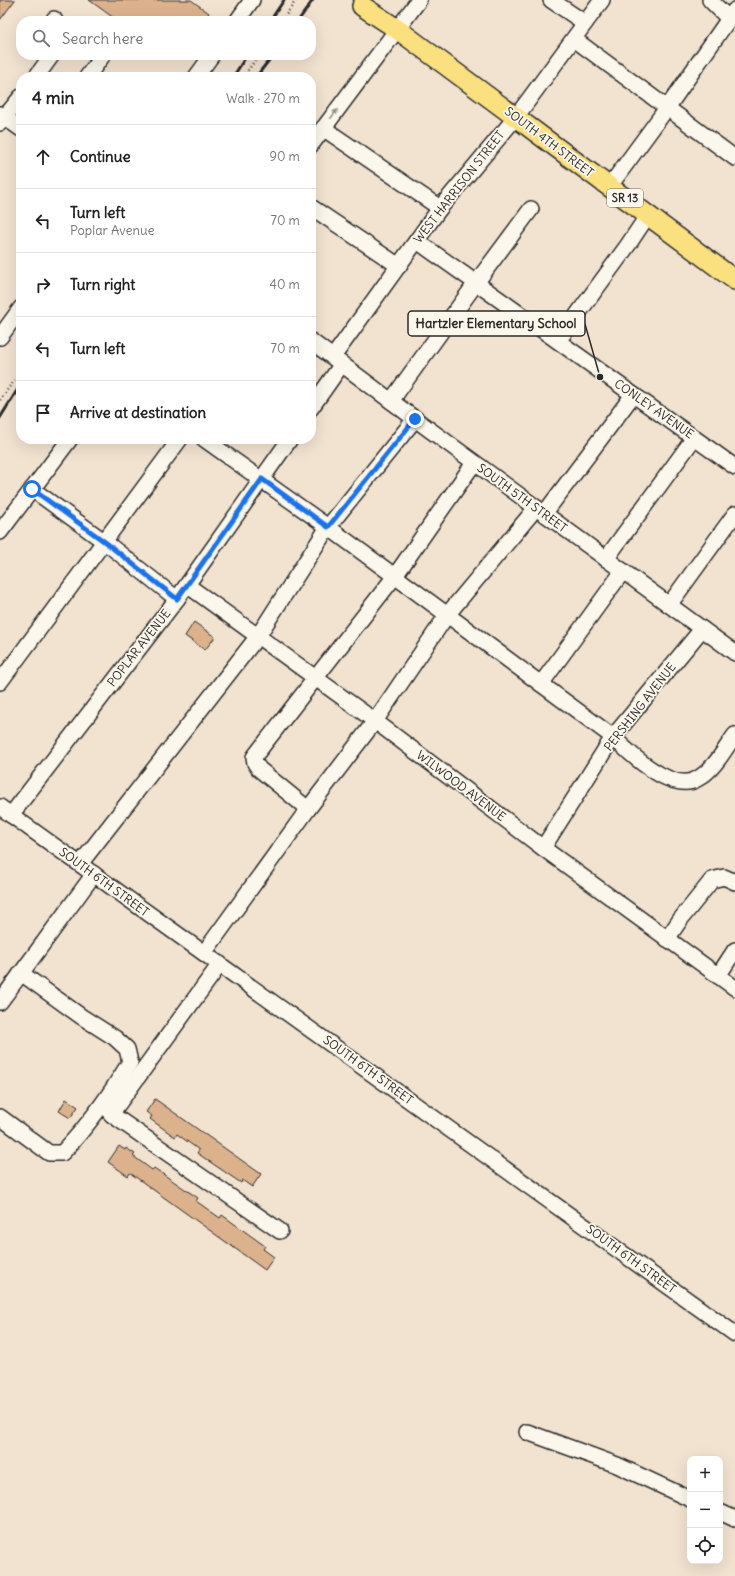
<!DOCTYPE html>
<meta charset="utf-8">
<style>
:root{--surface:#fff;--page:#f6f6f6;--text:#222;--muted:#767676;--line:#e0e0e0}
body{margin:0;font-family:Delius,sans-serif;background:var(--page);color:var(--text)}
.controls{position:absolute;right:12px;bottom:12px;display:grid;overflow:hidden;border-radius:8px;box-shadow:0 4px 16px #0002}
.controls button{width:36px;height:36px;display:grid;place-items:center;padding:0;border:0;border-bottom:1px solid var(--line);background:var(--surface);color:var(--text);font:20px sans-serif}
.stop{position:absolute;width:12px;height:12px;margin:-9px;border:3px solid #1a73e8;border-radius:50%;background:#fff}
.stop.end{background:#1a73e8;border-color:#fff;box-shadow:0 1px 4px #0008}
.list{margin:0;padding:0;list-style:none}
h2{display:flex;justify-content:space-between;align-items:center;height:52px;margin:0;padding:0 16px;font-size:17px}
h2 small{font-size:13px;font-weight:400;color:var(--muted)}
.list li{display:grid;grid-template-columns:26px 1fr auto;gap:12px;align-items:center;box-sizing:border-box;height:64px;padding:0 16px;border-top:1px solid var(--line)}
.list b{display:block;font-size:15px;white-space:nowrap}
.list p{margin:0;font-size:13px;white-space:nowrap;color:var(--muted)}
.list em{font-size:13px;font-style:normal;color:var(--muted)}
.icon{flex:none;width:22px;height:22px;fill:none;stroke:currentColor;stroke-width:2;stroke-linecap:round;stroke-linejoin:round}
.map{position:relative;flex:none;width:735px;height:1576px;overflow:hidden}
.search{position:absolute;background:var(--surface);box-shadow:0 4px 16px #0002;left:16px;top:16px;width:300px;height:44px;display:flex;align-items:center;gap:10px;box-sizing:border-box;padding:0 14px;border-radius:16px;color:var(--muted);font-size:15px}
.panel{position:absolute;background:var(--surface);box-shadow:0 4px 16px #0002;left:16px;top:72px;width:300px;height:372px;border-radius:16px}
.map>svg:first-child{display:block}
</style>
<div class="map">
<svg width="735" height="1576" viewBox="0 0 735 1576">
<rect width="100%" height="100%" fill="#f2e2d0"/>
<filter id="ink" filterUnits="userSpaceOnUse"><feTurbulence type="fractalNoise" baseFrequency=".025" numOctaves="2"/><feDisplacementMap in="SourceGraphic" scale="8" xChannelSelector="R" yChannelSelector="G"/><feConvolveMatrix kernelMatrix="1 2 1 2 8 2 1 2 1" color-interpolation-filters="sRGB"/></filter>
<g filter="url(#ink)">
<g fill="#dcb28d" stroke="#2b2b2b">
<polygon points="0,0 15,0 0,20"/>
<polygon points="89,0 191,0 209,13 204,21 118,21"/>
<polygon points="194,622 215,637 205,650 185,636"/>
<polygon points="66,1099 78,1107 70,1118 59,1111"/>
<polygon points="155,1099 261,1174 252,1187 242,1180 241,1183 197,1153 199,1150 177,1134 175,1137 150,1119 152,1116 146,1112"/>
<polygon points="119,1146 125,1150 126,1148 135,1154 133,1156 152,1170 154,1168 198,1198 196,1201 220,1218 222,1215 265,1246 263,1249 274,1257 265,1270 130,1173 128,1176 108,1162"/>
</g>
<g fill="none" stroke-linecap="round" stroke-linejoin="round">
<defs>
<g id="minor">
<polyline points="551,0 585,23"/>
<polyline points="710,0 729,19"/>
<polyline points="54,19 55,21"/>
<polyline points="237,21 252,0"/>
<polyline points="574,39 735,158"/>
<polyline points="36,77 52,55"/>
<polyline points="87,77 103,55"/>
<polyline points="196,77 212,55"/>
<polyline points="0,114 21,129"/>
<polyline points="0,123 21,97"/>
<polyline points="323,128 440,208"/>
<polyline points="311,145 419,0"/>
<polyline points="609,187 667,108 735,10"/>
<polyline points="311,207 399,266"/>
<polyline points="417,241 735,467"/>
<polyline points="0,337 21,308"/>
<polyline points="311,341 415,419 735,653"/>
<polyline points="558,341 628,245 648,215"/>
<polyline points="333,357 440,208 516,117 602,0"/>
<polyline points="391,401 476,283 531,209"/>
<polyline points="311,408 342,364"/>
<path d="M204 439 328 527 613 737C629 753 672 794 697 779 714 770 724 750 735 735"/>
<polyline points="32,489 105,542 177,599"/>
<polyline points="544,514 633,395"/>
<polyline points="0,532 70,439"/>
<polyline points="606,559 694,438"/>
<polyline points="187,585 375,721 543,848 735,988"/>
<polyline points="669,605 735,514"/>
<polyline points="0,682 180,439"/>
<polyline points="541,684 623,571"/>
<polyline points="0,807 735,1334"/>
<polyline points="308,809 259,769 255,763 254,757 395,576 474,463"/>
<polyline points="11,815 177,599 290,439"/>
<polyline points="543,848 613,737 702,629"/>
<polyline points="80,864 258,636 328,527 415,419"/>
<polyline points="667,939 680,920 712,880 724,877 735,882"/>
<polyline points="204,953 308,809 375,721 447,615 536,508"/>
<polyline points="220,964 111,1114 280,1231"/>
<polyline points="718,976 735,950"/>
<polyline points="0,1002 94,874"/>
<path d="M0 1117 49 1153H62C88 1126 110 1095 130 1062L127 1049 115 1038 82 1017 21 973"/>
<polyline points="527,1432 617,1465 690,1499"/>
<polyline points="720,1512 735,1519"/>
</g>
<polyline id="major" points="362,6 397,29 735,280"/>
</defs>
<use href="#minor" stroke="#2b2b2b" stroke-width="18"/>
<use href="#major" stroke="#2b2b2b" stroke-width="22"/>
<g stroke="#2b2b2b" stroke-width="2.5" stroke-dasharray="1 3" stroke-linecap="butt">
<polyline points="282,21 296,0"/>
<polyline points="243,77 259,55"/>
<polyline points="0,400 21,371"/>
</g>
<use href="#minor" stroke="#fbf7ec" stroke-width="15"/>
<use href="#major" stroke="#fbe080" stroke-width="19"/>
<g stroke="#2b2b2b" stroke-width="3">
<polyline points="270,21 284,0"/>
<polyline points="298,21 313,0"/>
<polyline points="233,77 247,55"/>
<polyline points="256,77 273,55"/>
<polyline points="0,418 21,384"/>
</g>
</g>
<defs><path id="oneway-solid" d="M-6-.8H1V-3.2L6.5 0L1 3.2V.8H-6Z"/></defs>
<use fill="#93918c" href="#oneway-solid" transform="translate(334 114) rotate(-53)"/>
</g>
<g fill="none" stroke-linecap="round" stroke-linejoin="round" filter="url(#ink)">
<polyline stroke="#1a73e8" stroke-width="5" points="32,489 105,542 177,599 262,479 328,527 415,419"/>
</g>
<g text-anchor="middle" stroke-width="3.5" stroke-linejoin="round" paint-order="stroke">
<rect fill="#fbf7ec" stroke="#696865" stroke-width="1" x="607" y="189" width="36" height="18" rx="3"/>
<g font-size="11" font-weight="bold" fill="#2b2b2b">
<text x="625" y="202">SR 13</text>
</g>
<g font-size="12" fill="#2b2b2b" stroke="#fbf7ec">
<text transform="translate(549 142) rotate(37)" y="4">SOUTH 4TH STREET</text>
<text transform="translate(459 187) rotate(-52)" y="4">WEST HARRISON STREET</text>
<text transform="translate(654 409) rotate(35)" y="4">CONLEY AVENUE</text>
<text transform="translate(522 498) rotate(36)" y="4">SOUTH 5TH STREET</text>
<text transform="translate(139 648) rotate(-52)" y="4">POPLAR AVENUE</text>
<text transform="translate(640 707) rotate(-52)" y="4">PERSHING AVENUE</text>
<text transform="translate(461 786) rotate(37)" y="4">WILWOOD AVENUE</text>
<text transform="translate(104 882) rotate(36)" y="4">SOUTH 6TH STREET</text>
<text transform="translate(368 1070) rotate(36)" y="4">SOUTH 6TH STREET</text>
<text transform="translate(631 1259) rotate(36)" y="4">SOUTH 6TH STREET</text>
</g>
</g>
<path fill="none" stroke="#2b2b2b" stroke-width="1.5" d="M600 377L585 324"/>
<circle fill="#2b2b2b" stroke="#fbf7ec" stroke-width="1.5" cx="600" cy="377" r="4"/>
<rect fill="#fbf7ec" stroke="#2b2b2b" stroke-width="1.5" x="408" y="311" width="177" height="25" rx="4"/>
<g font-size="13" text-anchor="middle" font-weight="bold" fill="#2b2b2b">
<text x="496" y="328">Hartzler Elementary School</text>
</g>
</svg>
<div class="controls">
<button>+</button>
<button>−</button>
<button><svg class="icon" aria-label="locate" viewBox="0 0 24 24"><circle cx="12" cy="12" r="6"/><path d="M12 2v4M12 18v4M2 12h4M18 12h4"/></svg></button>
</div>
<div class="stop" style="left:32px;top:489px"></div>
<div class="stop end" style="left:415px;top:419px"></div>
<div class="search"><svg class="icon" aria-label="search" viewBox="0 0 24 24"><circle cx="10" cy="10" r="6"/><path d="M15 15l6 6"/></svg>Search here</div>
<section class="panel">
<h2>4 min<small>Walk · 270 m</small></h2>
<ul class="list">
<li><svg class="icon" aria-label="ahead" viewBox="0 0 24 24"><path d="M12 20V5M6 11l6-6 6 6"/></svg><div><b>Continue</b></div><em>90 m</em></li>
<li><svg class="icon" aria-label="left" viewBox="0 0 24 24"><path d="M17 20v-9H6M10 6l-5 5 5 5"/></svg><div><b>Turn left</b><p>Poplar Avenue</p></div><em>70 m</em></li>
<li><svg class="icon" aria-label="right" viewBox="0 0 24 24"><path d="M7 20v-9h11M14 6l5 5-5 5"/></svg><div><b>Turn right</b></div><em>40 m</em></li>
<li><svg class="icon" aria-label="left" viewBox="0 0 24 24"><path d="M17 20v-9H6M10 6l-5 5 5 5"/></svg><div><b>Turn left</b></div><em>70 m</em></li>
<li><svg class="icon" aria-label="arrive" viewBox="0 0 24 24"><path d="M6 21V4h12l-3 4 3 4H6"/></svg><div><b>Arrive at destination</b></div></li>
</ul>
</section>
</div>
